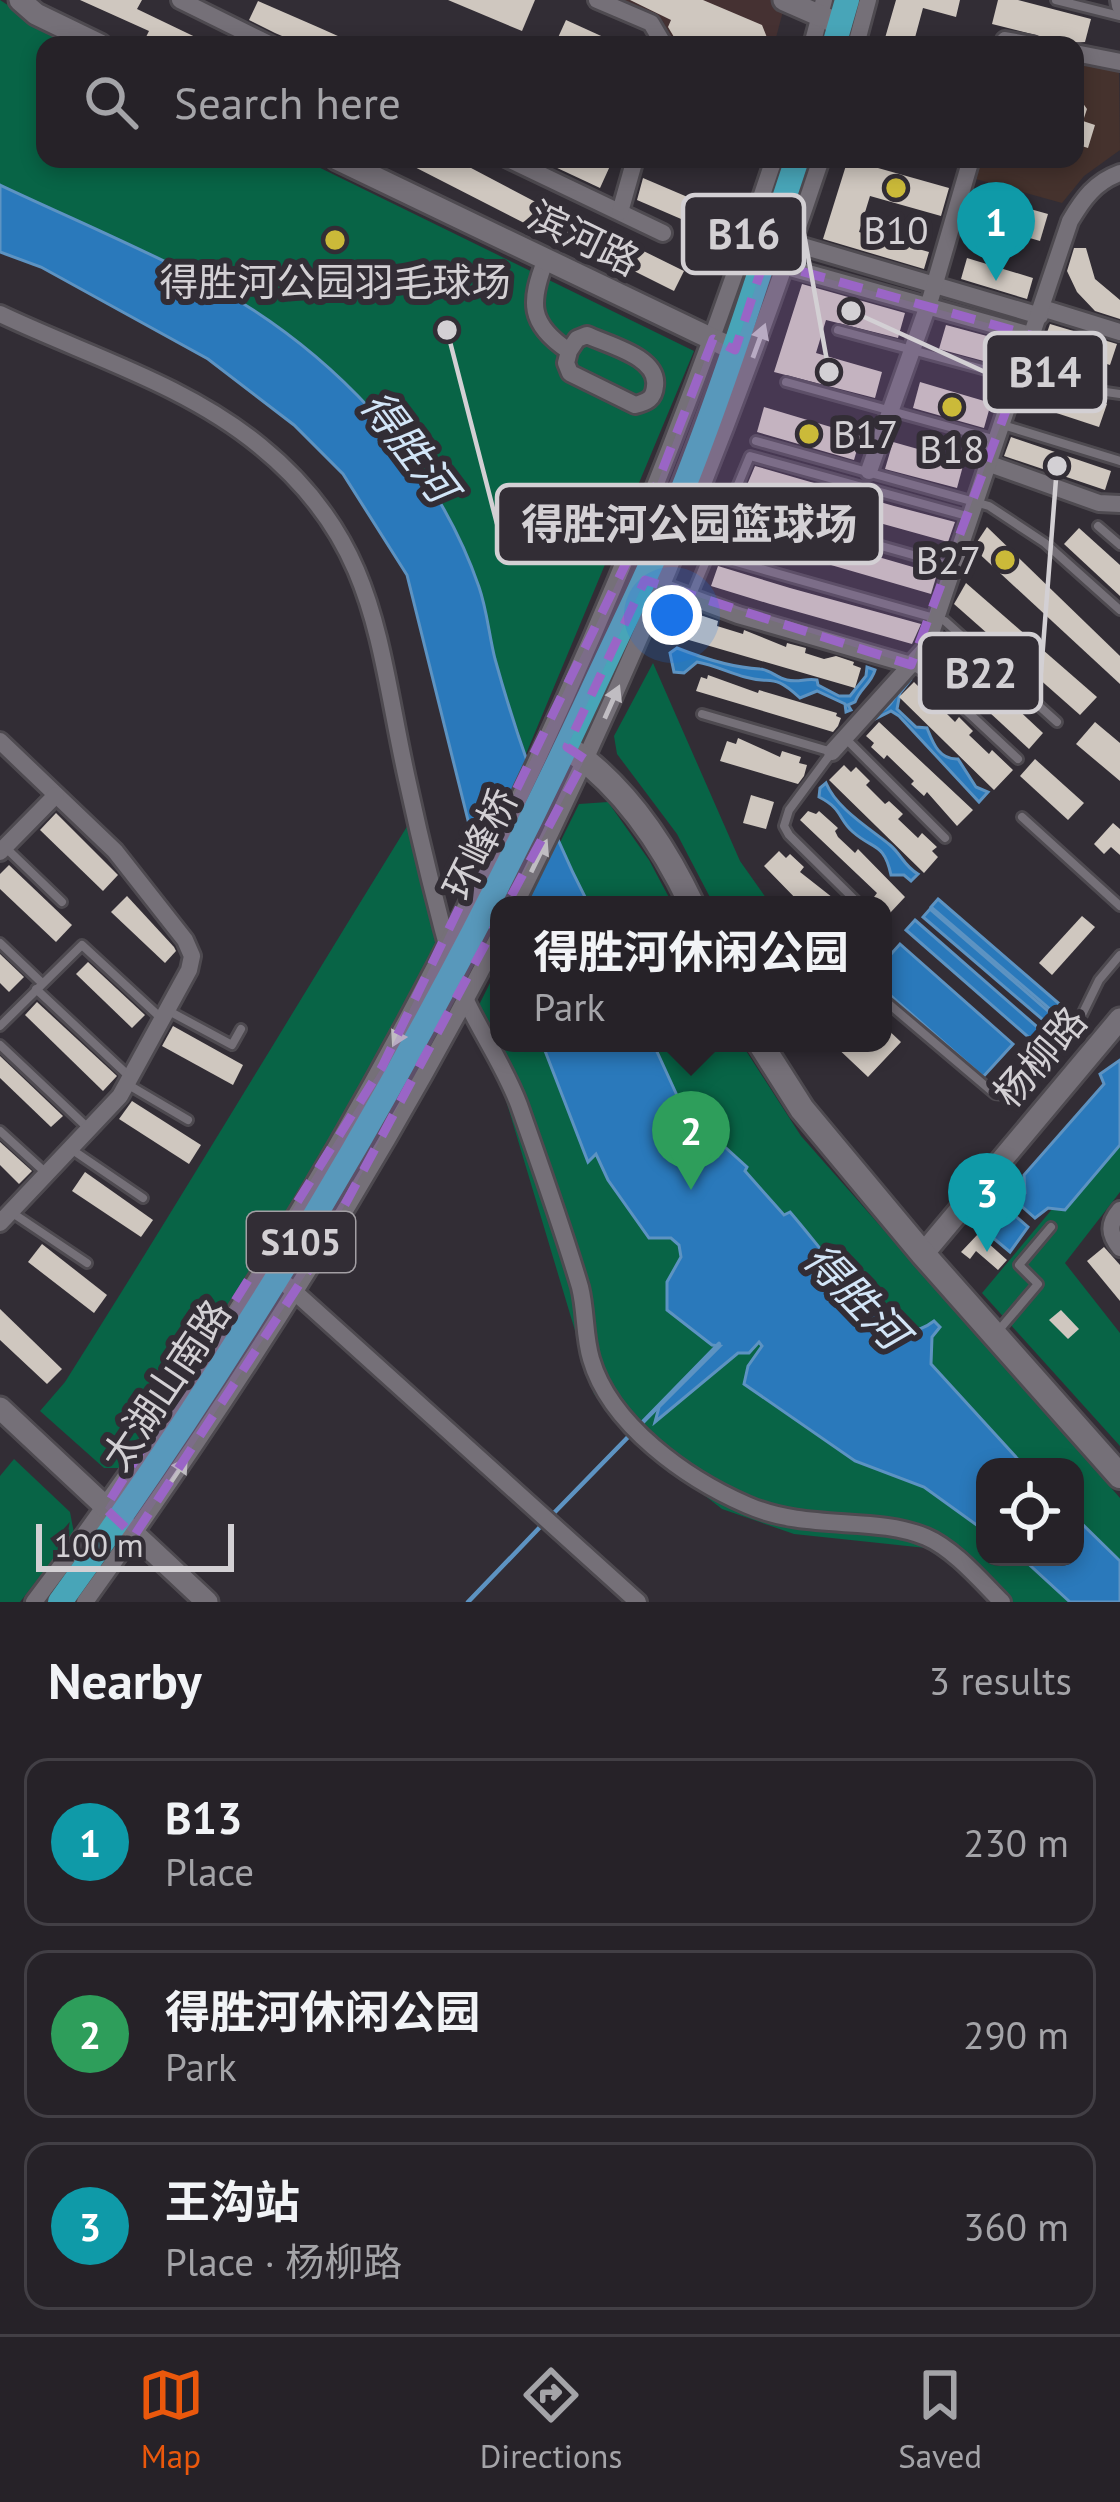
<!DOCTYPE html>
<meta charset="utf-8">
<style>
:root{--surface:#262228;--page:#2e2a30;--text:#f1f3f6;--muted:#a4a4a8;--line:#423f45;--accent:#ea580c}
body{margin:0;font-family:"PT Sans","Noto Sans SC",sans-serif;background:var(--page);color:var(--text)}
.controls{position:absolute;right:36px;bottom:36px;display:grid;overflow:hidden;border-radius:24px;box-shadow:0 6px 18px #0003}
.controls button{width:108px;height:108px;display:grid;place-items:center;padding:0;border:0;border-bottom:3px solid var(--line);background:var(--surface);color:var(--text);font:60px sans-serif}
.scale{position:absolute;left:36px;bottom:30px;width:198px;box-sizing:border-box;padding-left:12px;border:6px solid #d3d0d4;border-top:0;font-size:33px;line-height:42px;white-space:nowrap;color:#d3d0d4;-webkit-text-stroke:9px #322d35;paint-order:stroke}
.you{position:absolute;left:672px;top:615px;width:42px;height:42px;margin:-30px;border:9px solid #fff;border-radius:50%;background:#1a73e8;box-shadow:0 0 0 18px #1a73e833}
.badge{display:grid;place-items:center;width:78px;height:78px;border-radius:50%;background:var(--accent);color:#fff;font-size:39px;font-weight:700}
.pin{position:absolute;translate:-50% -99px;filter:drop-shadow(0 3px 6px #0008)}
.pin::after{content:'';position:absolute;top:63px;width:42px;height:36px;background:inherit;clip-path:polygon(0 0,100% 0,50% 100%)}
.popup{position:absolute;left:490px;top:896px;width:402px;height:156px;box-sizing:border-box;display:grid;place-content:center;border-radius:24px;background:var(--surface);filter:drop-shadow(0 3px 9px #0005);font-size:39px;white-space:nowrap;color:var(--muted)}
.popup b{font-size:45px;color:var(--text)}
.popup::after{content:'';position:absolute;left:50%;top:100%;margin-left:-24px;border:24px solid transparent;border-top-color:var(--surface)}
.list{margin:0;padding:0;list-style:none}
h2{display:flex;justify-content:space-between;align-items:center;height:156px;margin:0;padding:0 48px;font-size:51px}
h2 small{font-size:39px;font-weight:400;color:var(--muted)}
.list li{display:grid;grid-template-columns:78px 1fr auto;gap:36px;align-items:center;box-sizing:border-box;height:168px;margin:0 24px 24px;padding:0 24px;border:3px solid var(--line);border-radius:24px}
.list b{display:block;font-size:45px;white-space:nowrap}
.list p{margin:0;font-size:39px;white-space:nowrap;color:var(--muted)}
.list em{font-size:39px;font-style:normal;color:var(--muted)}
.icon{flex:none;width:66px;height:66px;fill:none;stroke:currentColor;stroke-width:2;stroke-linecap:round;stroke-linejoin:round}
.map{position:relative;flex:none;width:1120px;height:1602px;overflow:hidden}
.search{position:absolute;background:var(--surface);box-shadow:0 6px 18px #0003;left:36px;right:36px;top:36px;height:132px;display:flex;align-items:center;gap:30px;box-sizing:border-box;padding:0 42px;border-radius:24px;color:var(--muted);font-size:45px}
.sheet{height:732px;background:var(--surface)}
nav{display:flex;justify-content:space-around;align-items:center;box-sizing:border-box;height:168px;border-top:3px solid var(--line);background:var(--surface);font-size:33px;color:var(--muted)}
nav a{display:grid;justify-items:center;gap:6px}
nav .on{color:var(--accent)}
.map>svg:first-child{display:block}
</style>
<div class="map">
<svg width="1120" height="1602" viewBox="0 0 1120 1602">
<rect width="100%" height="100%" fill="#322d35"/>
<polygon fill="#453132" points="613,0 786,0 774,45 678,45 671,42 663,21"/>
<polygon fill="#45322d" points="1075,61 1119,69 1120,150 1084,176 1062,203 972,178 978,159 1075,159"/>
<g fill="#086446" fill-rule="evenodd">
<path d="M0 0 69 45H45V159H302L694 351 526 754C516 723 504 691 495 659 489 636 488 610 479 588 382 348 217 287 0 185Z"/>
<polygon points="653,663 740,861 771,905 714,905 677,834 617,754 614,736"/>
<polygon points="608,802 649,860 673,905 529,905 579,804"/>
<path d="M411 820 441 961 261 1262 119 1468H104L40 1411 65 1382C183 1196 295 1007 411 820Z"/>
<path d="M499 965V1043H741L801 1136 1120 1498V1602H1007L926 1548 794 1534 722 1509 636 1442 594 1394 478 1007ZM985 1467H1075V1557H985Z"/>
<polygon points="1120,1128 1120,1192 1065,1263 1120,1333 1120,1446 982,1293"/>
<polygon points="14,1459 70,1512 74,1533 20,1602 0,1602 0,1476"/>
</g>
<g fill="#2a79bb" stroke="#5d93c2" stroke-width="3">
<path d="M0 185C68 217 139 247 206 282 327 347 434 456 479 587 487 610 489 635 495 659 518 742 549 828 589 905H499V945L407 575 343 474 294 425 208 359 41 267 0 252Z"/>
<path d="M677 648C705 659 734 668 760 669 769 669 777 678 787 680 799 683 805 678 817 680L818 685 839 696H850L866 676 867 667 875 670C871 684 860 688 855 702L848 705 851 710 846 712 845 704 817 691 800 698C772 672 773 685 745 677 730 673 714 665 697 662L684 673 674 672 670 653Z"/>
<path d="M908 683 900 693 897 709 916 727 927 728C933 743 939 760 958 759L976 787 988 792 979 802 899 716 891 711 875 719 877 713C897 706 893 689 908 683Z"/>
<path d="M826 783C837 809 868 827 890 845 901 854 904 866 918 874L911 881 904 875H891C884 842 873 850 853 832 838 819 843 809 819 797L820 788Z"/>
<polygon points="938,899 1071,1014 1065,1022 931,907"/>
<polygon points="930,909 1063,1024 1056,1031 923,917"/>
<polygon points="915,920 1051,1039 1042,1049 906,930"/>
<polygon points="900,944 1013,1044 983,1077 883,989 883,963"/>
<path d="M542 1043H653L680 1102 697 1121 708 1117 704 1128 747 1167 745 1171 784 1215 790 1212C809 1234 826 1257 845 1278 867 1304 895 1351 934 1321L940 1327 932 1337 931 1364 1025 1467H985V1531L924 1487 855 1461 744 1384 748 1366 762 1346 759 1342 749 1353H738L655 1422 659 1407 720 1346 712 1345 667 1310V1282L681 1257 679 1245 671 1238H649L608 1180 596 1154 588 1162Z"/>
<polygon points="1120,1060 1120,1145 1065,1210 1048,1208 1035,1218 1018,1203 1025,1193 1024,1175 1104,1084 1100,1074"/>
<polygon points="1011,1212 1028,1227 1010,1252 992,1237"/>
<polygon points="1075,1517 1120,1561 1120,1602 1070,1602 1021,1557 1075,1557"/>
</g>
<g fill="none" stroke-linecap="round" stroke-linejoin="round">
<g stroke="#5d93c2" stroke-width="4.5">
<polyline points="639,1426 719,1344"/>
<polyline points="551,1516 631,1434"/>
<polyline points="468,1602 543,1524"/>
</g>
</g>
<g fill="#cfc7bf">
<polygon points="80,0 142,0 137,9 212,45 156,45 145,39 149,31"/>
<polygon points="448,0 535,0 522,31"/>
<polygon points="630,0 703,0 762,25 770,45 693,45 674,37 668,27 671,20"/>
<polygon points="896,0 960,0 956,17 923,8 913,45 883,45"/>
<polygon points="998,0 1018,0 1091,19 1085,42 1067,43 992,24"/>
<polygon points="258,1 320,28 358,45 303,45 275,33 249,20"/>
<polygon points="566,20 621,45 556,42"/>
<polygon points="1075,92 1087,109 1083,121 1095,125 1088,148 1075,144"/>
<polygon points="399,159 454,159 606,239 609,234 684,271 674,291 582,245 579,251"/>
<polygon points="538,159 593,159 610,166 600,188"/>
<polygon points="848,159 880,159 878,168 949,188 941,216 870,196 859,232 929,252 924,269 823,239"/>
<polygon points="643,178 711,207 702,228 637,200"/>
<polygon points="974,193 1048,214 1040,241 967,220"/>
<polygon points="1074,248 1086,248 1095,279 1120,300 1120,319 1095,311 1077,292 1067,271"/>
<polygon points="967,258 1033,278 1027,299 961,279"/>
<polygon points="802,284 905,313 898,338 826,320 816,353 882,372 875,398 774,372"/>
<polygon points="1050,324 1117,344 1110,365 1043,344"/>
<polygon points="946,325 1013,343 1006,367 939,349"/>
<polygon points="1030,379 1107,404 1099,427 1023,402"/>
<polygon points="920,382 991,403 984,428 913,408"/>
<polygon points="764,407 861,436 854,460 757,432"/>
<polygon points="1011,437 1111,471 1105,490 1004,456"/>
<polygon points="893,442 964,462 957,488 885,469"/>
<polygon points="755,466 894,506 955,522 948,542 876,522 747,485"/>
<polygon points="734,515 937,574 931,594 728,535"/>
<polygon points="987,527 1120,656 1120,684 973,548"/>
<polygon points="1079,528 1120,565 1120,596 1064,544"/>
<polygon points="718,566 790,588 921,624 912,644 770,604 711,586"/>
<polygon points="966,583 1097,697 1080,715 954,604"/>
<polygon points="700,615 718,621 717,626 743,634 744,630 786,647 787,643 806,648 805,653 824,659 836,656 854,662 853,665 861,668 855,688 682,638 689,618 698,621"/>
<polygon points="952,648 1043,733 1029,749 937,664"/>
<polygon points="708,675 758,693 759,690 837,713 836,716 841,718 838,726 833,732 696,691 701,677 707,679"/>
<polygon points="914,682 921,689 926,684 940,698 935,702 955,722 959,717 973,731 969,735 989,754 992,750 1013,770 994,790 899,697"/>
<polygon points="879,722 973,810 957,826 927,792 924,796 911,784 914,781 887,755 884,759 871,747 874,743 866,736"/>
<polygon points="1095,722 1120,743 1120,781 1076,744"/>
<polygon points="738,738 780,757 782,751 801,757 799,763 807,765 804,776 798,784 720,761 727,741 736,744"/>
<polygon points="1035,759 1084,803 1068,820 1020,776"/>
<polygon points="844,765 851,772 856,767 870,781 866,785 885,804 889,801 903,814 898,819 918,838 922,833 937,847 932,851 938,857 924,873 829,780"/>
<polygon points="751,795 774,802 766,829 743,823"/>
<polygon points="808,811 816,814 819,811 838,828 835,831 838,837 855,853 858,849 905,897 890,913 874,897 877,893 800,820"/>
<polygon points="56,813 118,875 103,891 40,830"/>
<polygon points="1113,823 1120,829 1120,855 1111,847 1104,854 1094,844"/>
<polygon points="779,851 786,858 790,854 804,867 800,872 842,905 802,905 764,866"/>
<polygon points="9,865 72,925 56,942 0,889 0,874"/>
<polygon points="127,896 174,947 176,951 165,963 111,912"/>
<polygon points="1082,916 1095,927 1052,975 1039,963"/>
<polygon points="0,954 24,977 9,992 0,983"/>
<polygon points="88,962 145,1015 132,1028 76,974"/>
<polygon points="37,1002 117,1076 103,1091 25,1015"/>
<polygon points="883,1025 901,1042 868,1077 832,1043 883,1043"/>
<polygon points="173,1026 243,1065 233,1085 162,1046"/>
<polygon points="0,1056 63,1116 51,1127 0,1078"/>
<polygon points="132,1101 201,1145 189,1164 119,1119"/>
<polygon points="0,1142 32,1171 19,1184 0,1165"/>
<polygon points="85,1172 153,1220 141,1237 72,1191"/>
<polygon points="978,1234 1007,1260 998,1270 976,1251 970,1259 961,1252"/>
<polygon points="42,1244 107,1295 94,1313 28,1262"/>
<polygon points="1104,1247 1120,1265 1120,1301 1087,1261"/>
<polygon points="0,1309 62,1369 47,1384 0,1340"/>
<polygon points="1061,1310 1079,1329 1068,1339 1049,1320"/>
</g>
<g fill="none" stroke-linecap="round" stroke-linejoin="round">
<defs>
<g id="service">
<polyline points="1056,0 1120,16"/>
<polyline points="838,330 1016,378"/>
<polyline points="1024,366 1099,391 1120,394"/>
<polyline points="786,382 993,439"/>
<polyline points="1003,425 1120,461"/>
<polyline points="756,441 989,506 1045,543 1120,610"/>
<polyline points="729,503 952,566"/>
<polyline points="1098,526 1120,545"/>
<polyline points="708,554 945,621 1057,722"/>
<polyline points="691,597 750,456 967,516"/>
<polyline points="911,665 928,675 1018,759"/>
<polyline points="702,714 832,752 789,810 784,826 789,835 860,905"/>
<polyline points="844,737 945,838"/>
<polyline points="1022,817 1120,906"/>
<polyline points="7,849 62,902"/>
<polyline points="0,943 42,983"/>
<polyline points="36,989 131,1078"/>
<polyline points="883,999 995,1094 1012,1096 1077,1025 1099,980 1120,955"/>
<polyline points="167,1010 232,1045 241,1029"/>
<polyline points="0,1026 82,945 162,1019"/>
<polyline points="0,1045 89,1129"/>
<polyline points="127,1084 188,1120"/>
<polyline points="0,1131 46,1173"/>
<polyline points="71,1149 143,1198"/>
<polyline points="14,1214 87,1263"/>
<polyline points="999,1330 1038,1284 1019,1265 1051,1227"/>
</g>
<g id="minor">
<polyline points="180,0 271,45"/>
<polyline points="597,0 651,23 664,45"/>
<polyline points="1119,0 1120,6"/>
<polyline points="812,45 824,0"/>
<polyline points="856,45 868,0"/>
<polyline points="1004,45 1005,40 1032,45"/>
<polyline points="1075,53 1120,62"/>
<polyline points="508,159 663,233"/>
<polyline points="620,212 635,159"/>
<polyline points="782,240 1040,316"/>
<path d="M546 259C529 302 528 324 569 351L566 363 570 373 635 405C647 402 654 399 655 386 659 357 608 345 587 335L577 339 569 351"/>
<polyline points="776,264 1034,336"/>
<polyline points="1042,308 1120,332"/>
<path d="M0 314C86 355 185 384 260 446 378 542 377 643 407 779 421 844 437 910 455 974 471 1020 502 1059 519 1105 540 1165 562 1226 580 1287 586 1311 584 1336 591 1359 610 1425 687 1479 747 1505 808 1532 874 1515 926 1537 954 1549 981 1581 1002 1602"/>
<polyline points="987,463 1099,503 1120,504"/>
<polyline points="869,471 931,297 971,159"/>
<polyline points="655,584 738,615 911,665"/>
<polyline points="0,741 115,851 185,940 192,956 189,970 120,1096 0,1223"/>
<path d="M832 752 926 648 1070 221C1083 199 1095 182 1120 173"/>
<polyline points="0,852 56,795"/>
<path d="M515 905C636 664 736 415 821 159"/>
<path d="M1120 1210C1108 1224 1109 1234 1120 1248"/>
<polyline points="287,1285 638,1602"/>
<path d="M34 1602C362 1171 605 671 774 159"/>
<path d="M85 1602C238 1390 379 1168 499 936"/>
</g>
<g id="tertiary">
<polyline points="20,0 36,14 100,45"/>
<polyline points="784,0 841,25"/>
<polyline points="337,159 735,350"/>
<polyline points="923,1254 1120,1019"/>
<polyline points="0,1408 207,1602"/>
</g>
<g id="secondary">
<path d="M567 747C623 785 664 846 692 905"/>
<polyline points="760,1043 802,1109 923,1254 1120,1476"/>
</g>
<g id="primary">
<polyline points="834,45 847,0"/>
<path d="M60 1602C267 1316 443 1013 591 693 619 632 649 573 674 511 721 396 758 277 797 159"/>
</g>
</defs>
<use href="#service" stroke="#4e4a50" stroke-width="14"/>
<use href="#minor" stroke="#4e4a50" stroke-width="22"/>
<use href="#tertiary" stroke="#4e4a50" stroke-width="27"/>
<use href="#secondary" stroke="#4e4a50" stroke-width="30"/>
<use href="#primary" stroke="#4e4a50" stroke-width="30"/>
<use href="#service" stroke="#757078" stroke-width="8"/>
<use href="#minor" stroke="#757078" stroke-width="16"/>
<use href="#tertiary" stroke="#757078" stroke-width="21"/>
<use href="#secondary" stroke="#757078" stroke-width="24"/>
<use href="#primary" stroke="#48a5b8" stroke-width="24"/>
</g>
<defs><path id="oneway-solid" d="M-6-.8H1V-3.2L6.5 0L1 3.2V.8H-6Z" transform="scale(3)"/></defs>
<g fill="#c0bdc2">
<use href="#oneway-solid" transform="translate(759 341) rotate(-70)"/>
<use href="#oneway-solid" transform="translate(612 702) rotate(-66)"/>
<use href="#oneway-solid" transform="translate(539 856) rotate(-64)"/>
<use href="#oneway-solid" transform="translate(401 1030) rotate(117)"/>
<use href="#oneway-solid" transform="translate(177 1473) rotate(-56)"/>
</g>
<path fill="#9a65c6" fill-opacity="0.2" stroke="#9a65c6" stroke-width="9" stroke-dasharray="24 15" stroke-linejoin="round" d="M764 261 1034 336 911 665 645 580 567 747 585 759 314 1262 134 1536 105 1508 382 1067 628 559 713 339 735 350Z"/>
<g fill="#cbba39" stroke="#322d35" stroke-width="4.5">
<circle cx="896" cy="188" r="12"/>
<circle cx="335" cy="240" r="12"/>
<circle cx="952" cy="407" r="12"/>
<circle cx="809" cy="434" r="12"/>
<circle cx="1005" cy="560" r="12"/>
</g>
<g text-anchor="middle" stroke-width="12" stroke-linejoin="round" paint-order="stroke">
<rect fill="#322d35" stroke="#a39fa4" stroke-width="3" x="247" y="1212" width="108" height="60" rx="9"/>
<g font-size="36" font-weight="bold" fill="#d3d0d4">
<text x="301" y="1255">S105</text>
</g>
<g font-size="39" fill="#d3d0d4" stroke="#322d35">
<text x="896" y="244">B10</text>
<text x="335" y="296">得胜河公园羽毛球场</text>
<text x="833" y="448" text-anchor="start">B17</text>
<text x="952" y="463">B18</text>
<text x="981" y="574" text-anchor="end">B27</text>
</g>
<g font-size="39" fill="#d3d0d4" stroke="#322d35">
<text transform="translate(584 238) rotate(26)" y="14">滨河路</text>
<text transform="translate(480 844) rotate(-64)" y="14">环峰桥</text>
<text transform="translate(1040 1057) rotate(-49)" y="14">杨柳路</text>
<text transform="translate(166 1385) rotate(-56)" y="14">太湖山南路</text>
</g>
<g font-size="42" font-style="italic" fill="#d2e5f7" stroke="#322d35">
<text transform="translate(409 446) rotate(53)" y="15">得胜河</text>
<text transform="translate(856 1296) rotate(46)" y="15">得胜河</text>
</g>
</g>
<path fill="none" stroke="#d3d0d4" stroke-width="4.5" d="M829 372L804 234M851 311L985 372M447 330L497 524M1057 466L1041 673"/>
<g fill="#d3d0d4" stroke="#322d35" stroke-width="4.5">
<circle cx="829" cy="372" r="12"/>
<circle cx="851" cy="311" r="12"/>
<circle cx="447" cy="330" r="12"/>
<circle cx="1057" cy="466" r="12"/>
</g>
<g fill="#322d35" stroke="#d3d0d4" stroke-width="4.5">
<rect x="683" y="195" width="121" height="78" rx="12"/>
<rect x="985" y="333" width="120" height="78" rx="12"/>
<rect x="497" y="485" width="384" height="78" rx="12"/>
<rect x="920" y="634" width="121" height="78" rx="12"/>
</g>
<g font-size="42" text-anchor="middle" font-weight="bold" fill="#d3d0d4">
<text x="744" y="249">B16</text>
<text x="1045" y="387">B14</text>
<text x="689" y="539">得胜河公园篮球场</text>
<text x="981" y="688">B22</text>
</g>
</svg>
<div class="controls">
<button><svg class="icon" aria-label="locate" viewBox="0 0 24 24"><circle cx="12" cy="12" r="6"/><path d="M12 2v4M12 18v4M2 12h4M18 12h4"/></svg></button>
</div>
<div class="scale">100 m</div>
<div class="you"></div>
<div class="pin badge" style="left:996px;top:281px;background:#0f9aa8">1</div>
<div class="pin badge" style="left:691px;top:1190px;background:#2e9e5b">2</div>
<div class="popup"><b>得胜河休闲公园</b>Park</div>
<div class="pin badge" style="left:987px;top:1252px;background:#0f9aa8">3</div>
<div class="search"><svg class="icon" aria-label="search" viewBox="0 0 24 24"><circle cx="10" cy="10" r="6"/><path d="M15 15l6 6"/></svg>Search here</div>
</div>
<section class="sheet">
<h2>Nearby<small>3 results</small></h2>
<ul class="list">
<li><span class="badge" style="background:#0f9aa8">1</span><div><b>B13</b><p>Place</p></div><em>230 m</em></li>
<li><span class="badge" style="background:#2e9e5b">2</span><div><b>得胜河休闲公园</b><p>Park</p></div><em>290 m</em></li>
<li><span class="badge" style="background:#0f9aa8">3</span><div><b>王沟站</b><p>Place · 杨柳路</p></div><em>360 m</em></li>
</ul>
</section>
<nav>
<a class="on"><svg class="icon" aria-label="map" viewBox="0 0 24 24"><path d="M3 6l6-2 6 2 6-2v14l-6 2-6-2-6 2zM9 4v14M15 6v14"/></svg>Map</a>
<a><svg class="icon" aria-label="directions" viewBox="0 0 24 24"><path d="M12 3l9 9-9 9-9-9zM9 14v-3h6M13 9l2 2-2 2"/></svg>Directions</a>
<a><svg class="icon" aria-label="saved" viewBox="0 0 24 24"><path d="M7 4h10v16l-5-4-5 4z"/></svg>Saved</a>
</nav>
